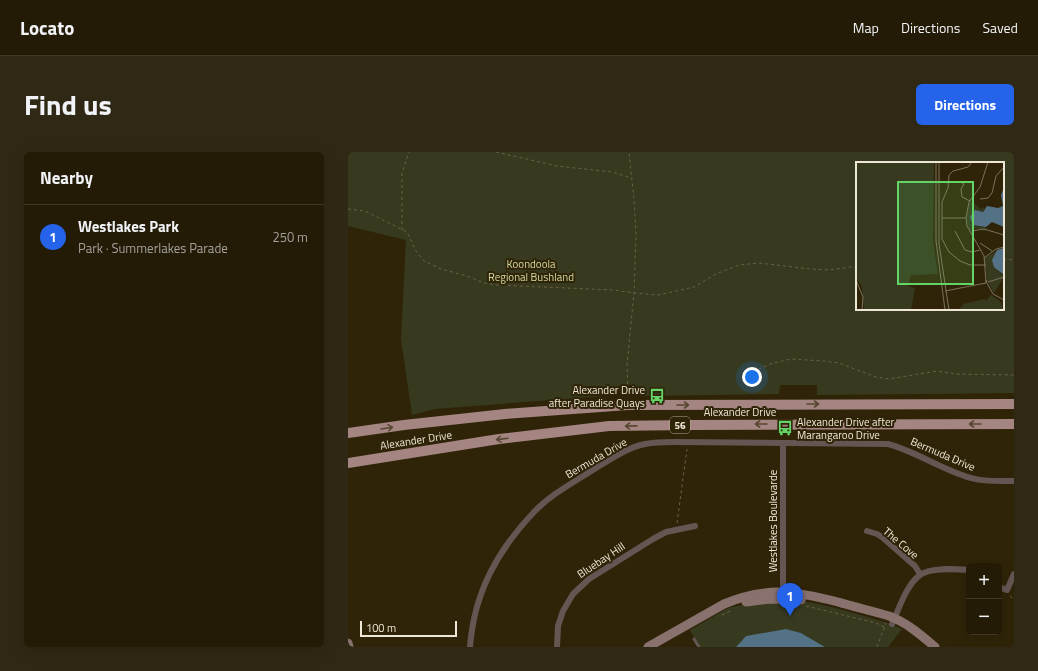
<!DOCTYPE html>
<meta charset="utf-8">
<style>
:root{--surface:#231b06;--page:#2f2814;--text:#f1f3f6;--muted:#a3a19b;--line:#403928;--accent:#2563eb}
body{margin:0;font-family:"Titillium Web",sans-serif;background:var(--page);color:var(--text)}
.controls{position:absolute;right:12px;bottom:12px;display:grid;overflow:hidden;border-radius:6px;box-shadow:0 4px 16px #0002}
.controls button{width:36px;height:36px;display:grid;place-items:center;padding:0;border:0;border-bottom:1px solid var(--line);background:var(--surface);color:var(--text);font:20px sans-serif}
.scale{position:absolute;left:12px;bottom:10px;width:97px;box-sizing:border-box;padding-left:4px;border:2px solid #eee7d7;border-top:0;font-size:11px;line-height:14px;white-space:nowrap;color:#eee7d7;-webkit-text-stroke:3px #2f2408;paint-order:stroke}
.you{position:absolute;left:404px;top:225px;width:14px;height:14px;margin:-10px;border:3px solid #fff;border-radius:50%;background:#1a73e8;box-shadow:0 0 0 6px #1a73e833}
.badge{display:grid;place-items:center;width:26px;height:26px;border-radius:50%;background:var(--accent);color:#fff;font-size:13px;font-weight:700}
.pin{position:absolute;translate:-50% -33px;filter:drop-shadow(0 1px 2px #0008)}
.pin::after{content:'';position:absolute;top:21px;width:14px;height:12px;background:inherit;clip-path:polygon(0 0,100% 0,50% 100%)}
.list{margin:0;padding:0;list-style:none}
h2{display:flex;justify-content:space-between;align-items:center;height:52px;margin:0;padding:0 16px;font-size:17px}
h2 small{font-size:13px;font-weight:400;color:var(--muted)}
.list li{display:grid;grid-template-columns:26px 1fr auto;gap:12px;align-items:center;box-sizing:border-box;height:64px;padding:0 16px;border-top:1px solid var(--line)}
.list b{display:block;font-size:15px;white-space:nowrap}
.list p{margin:0;font-size:13px;white-space:nowrap;color:var(--muted)}
.list em{font-size:13px;font-style:normal;color:var(--muted)}
.map{position:relative;flex:none;width:666px;height:495px;overflow:hidden;border-radius:6px}
header{display:flex;align-items:center;gap:24px;box-sizing:border-box;height:56px;padding:0 20px;background:var(--surface);border-bottom:1px solid var(--line)}
header strong{font-size:19px}
nav{display:flex;gap:22px;margin-inline-start:auto;font-size:14px}
.intro{display:flex;align-items:center;justify-content:space-between;box-sizing:border-box;height:96px;padding:0 24px}
h1{margin:0;font-size:28px}
.button{padding:10px 18px;border-radius:6px;background:var(--accent);color:#fff;font-size:14px;font-weight:700}
main{display:flex;gap:24px;padding:0 24px}
aside{flex:1;background:var(--surface);border-radius:6px;box-shadow:0 4px 16px #0002}
.map>svg:first-child{display:block}
</style>
<header>
<strong>Locato</strong>
<nav><a>Map</a><a>Directions</a><a>Saved</a></nav>
</header>
<div class="intro"><h1>Find us</h1><a class="button">Directions</a></div>
<main>
<aside>
<h2>Nearby<small></small></h2>
<ul class="list">
<li><span class="badge">1</span><div><b>Westlakes Park</b><p>Park · Summerlakes Parade</p></div><em>250 m</em></li>
</ul>
</aside>
<div class="map">
<svg width="666" height="495" viewBox="0 0 666 495">
<rect width="100%" height="100%" fill="#2f2408"/>
<g fill="#373a1f" fill-rule="evenodd">
<path d="M0 0H666V241L469 243V233H432L431 242 293 244 287 233H274L268 243 87 257 64 263 53 187 58 88 0 74ZM509 11H655V157H509Z"/>
<path d="M422 447C453 446 486 455 516 464 529 468 542 471 554 477L540 495H477L453 481 438 477 398 484 388 495H351L342 478 380 456Z"/>
</g>
<polygon fill="#537285" points="438,477 453,481 477,495 388,495 398,484"/>
<g fill="none" stroke-linecap="round" stroke-linejoin="round">
<g stroke="#6a6048" stroke-width="1" stroke-dasharray="3 3" stroke-linecap="butt">
<polyline points="148,0 209,14 264,20 283,26"/>
<polyline points="0,57 17,59 59,80 68,99 76,109 93,117 119,124 136,131 148,133 266,138 286,141 310,143 346,135 368,122 391,113 411,111 462,117 481,118 509,114"/>
<polyline points="54,78 54,21 61,0"/>
<polyline points="655,107 666,108"/>
<polyline points="394,225 422,212 443,207 476,209 491,211 528,225 541,227 589,219 607,222 666,223"/>
<polyline points="280,244 279,213 286,141 288,82 286,47 281,0"/>
<polyline points="329,371 339,297"/>
<polyline points="662,444 666,448"/>
<polyline points="458,454 528,471 536,475"/>
<polyline points="374,463 382,459"/>
<polyline points="529,495 538,471"/>
</g>
<polyline stroke="#655654" stroke-width="3" points="346,487 351,495"/>
<g stroke="#655654" stroke-width="6">
<polyline points="435,291 435,443"/>
<polyline points="519,379 529,382 534,385 567,414 572,422"/>
<polyline points="651,435 659,438 666,422"/>
<path d="M544 472C551 457 558 433 572 423 582 415 608 417 621 418"/>
<path d="M122 495C126 441 149 399 186 360 201 344 221 333 240 321 257 311 277 296 297 292 307 290 317 290 327 290L540 292C566 299 588 314 614 323 630 330 649 329 666 329"/>
<polyline points="209,495 210,474 215,459 225,442 241,427 305,387 318,380 347,374"/>
</g>
<g stroke="#89716d" stroke-width="9">
<polyline points="398,450 422,447 453,448"/>
<polyline points="0,491 1,495"/>
<path d="M300 495 376 452C419 434 447 439 490 450 507 455 524 459 541 464 558 470 573 483 587 495"/>
</g>
<g stroke="#a48581" stroke-width="10">
<polyline points="0,281 56,273 157,262 280,253 666,252"/>
<polyline points="0,311 151,287 261,274 342,273 666,272"/>
</g>
</g>
<defs><path id="oneway-shaft" d="M-6 0H5M1.5-3L5.5 0L1.5 3" fill="none" stroke-width="1.6" stroke-linecap="round" stroke-linejoin="round"/></defs>
<g stroke="#584632">
<use href="#oneway-shaft" transform="translate(465 252)"/>
<use href="#oneway-shaft" transform="translate(335 253)"/>
<use href="#oneway-shaft" transform="translate(413 272) rotate(180)"/>
<use href="#oneway-shaft" transform="translate(627 272) rotate(180)"/>
<use href="#oneway-shaft" transform="translate(283 274) rotate(179)"/>
<use href="#oneway-shaft" transform="translate(39 276) rotate(-9)"/>
<use href="#oneway-shaft" transform="translate(154 287) rotate(173)"/>
</g>
<defs>
<symbol id="bus-bare" viewBox="-9 -9 18 18"><path d="M-5-6H5V4H4V6H2V4H-2V6H-4V4H-5ZM-3.5-4V0h7V-4ZM-3.5 1.2v1.5H-2V1.2ZM2 1.2v1.5H3.5V1.2Z" fill="#65d467" stroke="#2f2408" stroke-width="2.5" paint-order="stroke"/></symbol>
</defs>
<g fill-rule="evenodd">
<use href="#bus-bare" x="298" y="233" width="22" height="22"/>
<use href="#bus-bare" x="426" y="265" width="22" height="22"/>
</g>
<g text-anchor="middle" stroke-width="4" stroke-linejoin="round" paint-order="stroke">
<rect fill="#2f2408" stroke="#b5ac99" stroke-width="1" x="322" y="265" width="20" height="16" rx="3"/>
<g font-size="10" font-weight="bold" fill="#eee7d7">
<text x="332" y="277">56</text>
</g>
<g font-size="11" fill="#d2d9a0" stroke="#2f2408">
<text x="183" y="116">Koondoola<tspan x="183" dy="13">Regional Bushland</tspan></text>
</g>
<g font-size="11" fill="#eee7d7" stroke="#2f2408" text-anchor="end">
<text x="297" y="242">Alexander Drive<tspan x="297" dy="13">after Paradise Quays</tspan></text>
<text x="449" y="274" text-anchor="start">Alexander Drive after<tspan x="449" dy="13">Marangaroo Drive</tspan></text>
</g>
<g font-size="11" fill="#eee7d7" stroke="#2f2408">
<text x="392" y="264">Alexander Drive</text>
<text transform="translate(68 288) rotate(-9)" y="4">Alexander Drive</text>
<text transform="translate(595 302) rotate(23)" y="4">Bermuda Drive</text>
<text transform="translate(248 306) rotate(-30)" y="4">Bermuda Drive</text>
<text transform="translate(425 369) rotate(-90)" y="4">Westlakes Boulevarde</text>
<text transform="translate(553 391) rotate(40)" y="4">The Cove</text>
<text transform="translate(253 408) rotate(-34)" y="4">Bluebay Hill</text>
</g>
</g>
<g transform="translate(508 10)">
<rect width="148" height="148" fill="#2f2408"/>
<path d="M0 0H78L77 80 82 112 55 113 52 124 59 126 55 148H8L6 125 0 115ZM114 38 125 47 129 45 127 50 120 48 117 63 130 65V69L120 67 114 70 110 58ZM148 85 142 108 148 115 138 131 131 118 128 96ZM135 133 145 140 147 148H102L108 142 128 137 130 139Z" fill="#373a1f"/>
<path d="M148 25V65L136 60 130 65 117 63 114 55 119 48 127 50 131 44 142 46 147 44 145 33ZM148 86V113L138 105 136 98 141 88Z" fill="#537285"/>
<path fill="none" stroke="#7b725b" stroke-width="1" d="M80 0V79L89 148M83 0V82L93 148M116 0 112 5 97 9 93 13 92 26 86 40V77L93 90 104 99 114 103H130M105 20 108 22 105 27 106 35 114 39M124 37 132 36 136 31 140 14 148 5M86 56H110M99 69 109 88 116 90 124 88M116 69 128 67 148 73M124 81 136 89M128 96 140 87 148 85M0 118 7 135 6 148M131 118 130 121 128 94 111 64 110 56 113 40 124 25 132 0M132 120 148 115M131 121 137 132 148 138M89 129 130 121"/>
<path fill="#65d467" fill-opacity="0.15" stroke="#65d467" stroke-width="2" d="M42 20H117V122H42Z"/>
<rect width="148" height="148" fill="none" stroke="#eee7d7" stroke-width="2"/>
</g>
</svg>
<div class="controls">
<button>+</button>
<button>−</button>
</div>
<div class="scale">100 m</div>
<div class="you"></div>
<div class="pin badge" style="left:442px;top:464px">1</div>
</div>
</main>
